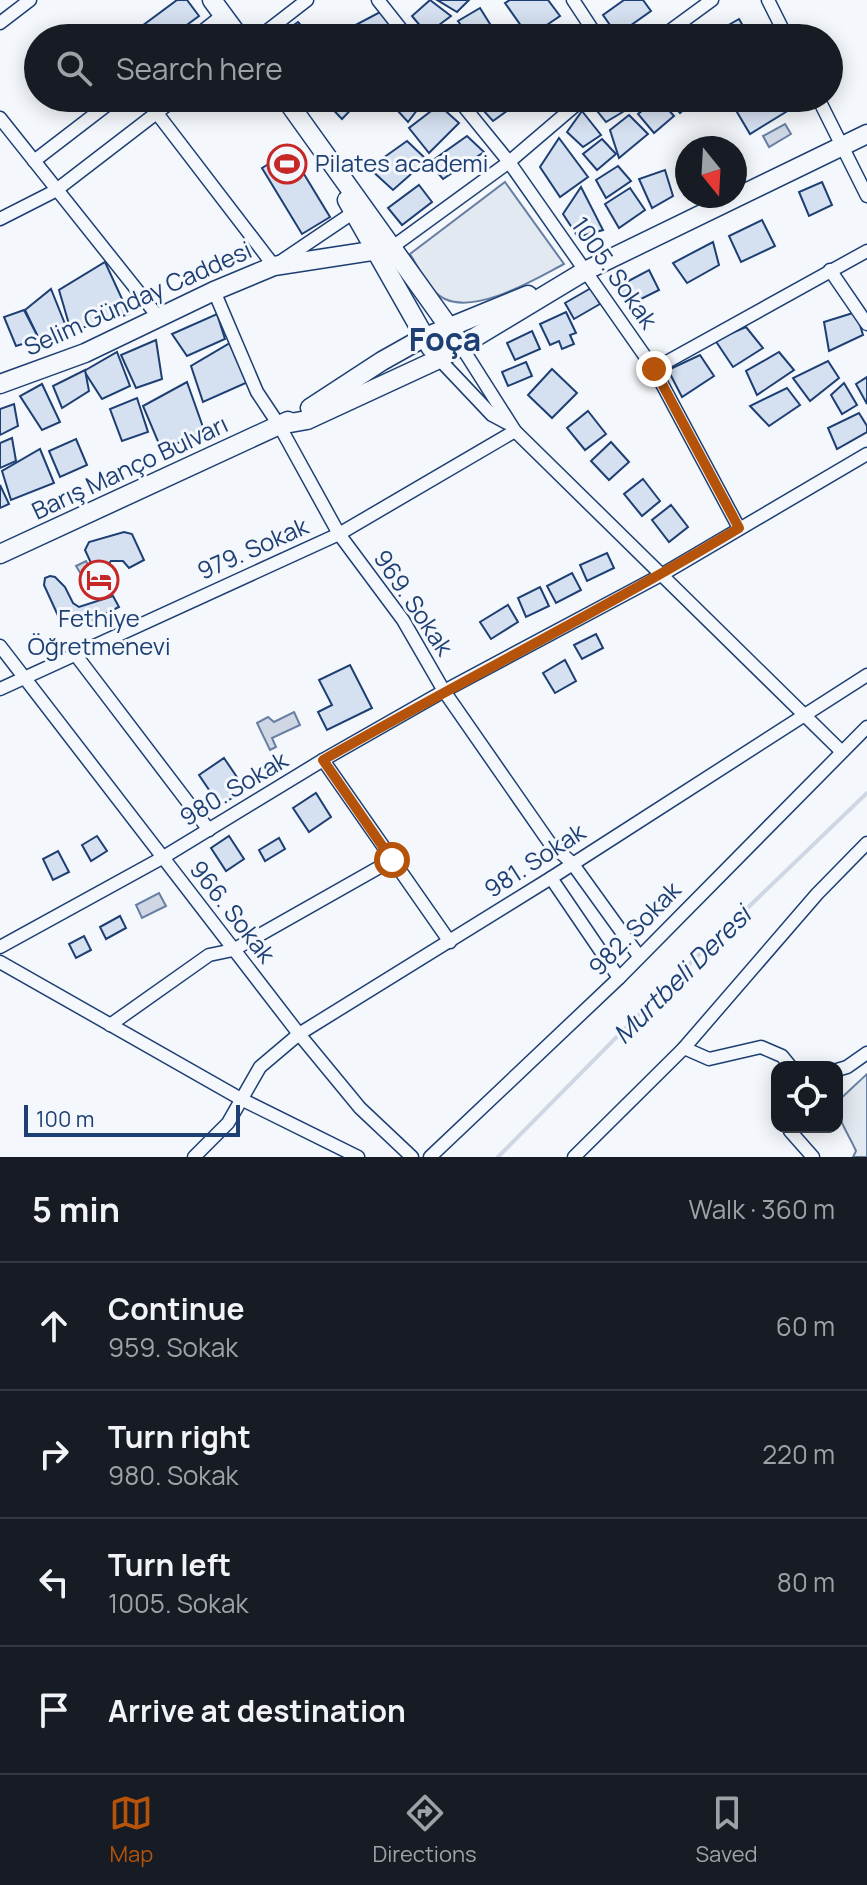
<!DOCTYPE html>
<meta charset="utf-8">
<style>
:root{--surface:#171b24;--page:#20242c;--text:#f1f3f6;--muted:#9ea1a6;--line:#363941;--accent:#b45309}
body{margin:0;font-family:Manrope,sans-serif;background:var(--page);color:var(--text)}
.controls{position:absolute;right:24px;bottom:24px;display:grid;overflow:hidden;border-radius:16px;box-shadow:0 4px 20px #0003}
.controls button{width:72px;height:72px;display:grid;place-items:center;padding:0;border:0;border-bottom:2px solid var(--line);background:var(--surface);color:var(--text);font:40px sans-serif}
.compass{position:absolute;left:675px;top:136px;width:72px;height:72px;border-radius:50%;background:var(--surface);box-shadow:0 4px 20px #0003;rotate:162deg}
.scale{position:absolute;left:24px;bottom:20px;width:216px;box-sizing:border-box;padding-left:8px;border:4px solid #1d3f73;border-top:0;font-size:22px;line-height:28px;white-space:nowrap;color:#1d3f73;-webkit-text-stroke:6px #f4f7fb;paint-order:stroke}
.stop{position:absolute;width:24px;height:24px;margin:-18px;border:6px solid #b45309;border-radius:50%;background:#fff}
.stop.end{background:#b45309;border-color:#fff;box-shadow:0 2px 8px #0008}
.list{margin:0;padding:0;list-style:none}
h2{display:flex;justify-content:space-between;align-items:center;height:104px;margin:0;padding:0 32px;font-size:34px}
h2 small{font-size:26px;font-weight:400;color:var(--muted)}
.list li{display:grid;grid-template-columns:52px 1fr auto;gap:24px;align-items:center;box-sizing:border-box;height:128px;padding:0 32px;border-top:2px solid var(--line)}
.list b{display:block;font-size:30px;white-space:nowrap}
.list p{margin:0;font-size:26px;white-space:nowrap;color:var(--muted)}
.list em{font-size:26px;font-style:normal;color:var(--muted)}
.icon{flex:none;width:44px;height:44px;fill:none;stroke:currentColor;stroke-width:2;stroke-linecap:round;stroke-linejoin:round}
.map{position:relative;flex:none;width:867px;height:1157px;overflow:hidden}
.search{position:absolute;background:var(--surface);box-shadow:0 4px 20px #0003;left:24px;right:24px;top:24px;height:88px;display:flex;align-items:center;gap:20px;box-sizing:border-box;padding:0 28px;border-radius:44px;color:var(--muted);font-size:30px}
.sheet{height:616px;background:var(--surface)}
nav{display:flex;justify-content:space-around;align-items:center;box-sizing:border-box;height:112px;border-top:2px solid var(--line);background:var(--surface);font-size:22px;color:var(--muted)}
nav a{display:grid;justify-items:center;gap:4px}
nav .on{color:var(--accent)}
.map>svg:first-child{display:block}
</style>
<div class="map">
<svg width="867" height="1157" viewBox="0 0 867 1157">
<rect width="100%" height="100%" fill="#f4f7fb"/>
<g fill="#e3e9f0" stroke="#687fa3" stroke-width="2">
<path d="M505 182 564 264C535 279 478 314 445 299 429 292 419 268 410 254Z"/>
<path d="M867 1074V1157H853L856 1151C849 1134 836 1119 838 1101Z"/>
</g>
<g fill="#cfd7e4" stroke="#687fa3" stroke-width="2">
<polygon points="785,124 791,134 769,147 763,136"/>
<path d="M86 561 89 567C103 572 103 567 112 569L113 579 90 589 76 566Z"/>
<polygon points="294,712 300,725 272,738 276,747 270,750 257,723 268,717 274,722"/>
<polygon points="159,893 166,906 142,918 136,905"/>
</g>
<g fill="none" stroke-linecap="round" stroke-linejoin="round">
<polyline stroke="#cfd7e4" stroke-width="4" points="498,1157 680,973 867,793"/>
</g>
<g fill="#d5e0f0" stroke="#1d3f73" stroke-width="2">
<polygon points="177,0 187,0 199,16 169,38 151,38 142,26"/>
<polygon points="430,0 451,16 427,34 412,16"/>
<polygon points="437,0 469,0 457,12"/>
<polygon points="510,0 548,0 560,16 529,37 505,3"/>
<polygon points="624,0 643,0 651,11 617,35 603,15"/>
<polygon points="480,8 490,24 470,38 458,21"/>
<polygon points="382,11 401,38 333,37"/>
<polygon points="739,19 750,38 706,38"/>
<polygon points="298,22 312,38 279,38 278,36"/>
<polygon points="450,26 463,38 437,38"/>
<polygon points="573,26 579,38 553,38"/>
<polygon points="499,29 501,38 485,38"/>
<polygon points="322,98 362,98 342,119"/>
<polygon points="386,98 420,98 424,101 408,122"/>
<polygon points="472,98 525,98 493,121"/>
<polygon points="604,98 619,98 626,110 606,122 594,107"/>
<polygon points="625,98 641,98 630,106"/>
<polygon points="658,98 674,116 654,133 638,114"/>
<polygon points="667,98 696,98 680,113"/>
<polygon points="728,98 749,98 733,107"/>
<polygon points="760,98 788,98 794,107 750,134 737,112"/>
<polygon points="439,105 459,123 429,153 409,128"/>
<polygon points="582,111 601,135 583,147 567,132"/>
<polygon points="629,115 648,134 619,158 610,130"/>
<polygon points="467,136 484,152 443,179 429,163"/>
<polygon points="559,138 588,177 560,197 540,167"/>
<polygon points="602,139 616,154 597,170 583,154"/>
<polygon points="407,141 427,160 393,190 369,168"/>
<polygon points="290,151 330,217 302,234 262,168"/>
<polygon points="618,166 631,181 606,198 596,180"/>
<polygon points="665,170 673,196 652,208 639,179"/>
<polygon points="822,182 832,205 809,216 799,192"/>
<polygon points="419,185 432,202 402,225 388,208"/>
<polygon points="581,187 603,230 578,237 563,214"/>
<polygon points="630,188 645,210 619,228 605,204"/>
<polygon points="762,220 775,246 741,262 729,236"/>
<polygon points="713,242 719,265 687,283 673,263"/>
<polygon points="105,262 129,314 71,331 59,290"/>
<polygon points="649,270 659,290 629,305 619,286"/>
<polygon points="591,288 600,304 574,319 565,303"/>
<polygon points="51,289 67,329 39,339 25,310"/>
<polygon points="24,310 39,339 16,346 4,317"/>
<polygon points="566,312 576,333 570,335 574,344 562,349 559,341 550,345 540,324"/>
<polygon points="856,312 863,335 829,351 824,322"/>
<polygon points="217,314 225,339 187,356 172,334"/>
<polygon points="746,327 763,348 733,367 715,340"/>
<polygon points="532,331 540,349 515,360 507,343"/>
<polygon points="156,340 162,379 136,388 121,355"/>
<polygon points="230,343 248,382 203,402 191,366"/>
<polygon points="117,352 130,386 102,399 84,371"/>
<polygon points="779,352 794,370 757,395 746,371"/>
<polygon points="700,355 714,376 682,397 668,370"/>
<polygon points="828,361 839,378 810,401 793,378"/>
<polygon points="526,362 532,376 508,386 502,372"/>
<polygon points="552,369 577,393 552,418 528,395"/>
<polygon points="85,370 89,391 62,408 53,386"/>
<polygon points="867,377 867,404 856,384"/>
<polygon points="187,382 204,430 162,451 143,406"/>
<polygon points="844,383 857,405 842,414 831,395"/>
<polygon points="42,384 60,422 42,430 20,396"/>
<polygon points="787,388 800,405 769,426 750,406"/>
<polygon points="137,398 148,432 122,441 110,409"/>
<polygon points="14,404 18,426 0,435 0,409"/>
<polygon points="588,411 606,434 585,450 567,428"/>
<polygon points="859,413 867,426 867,432 837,449 828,428"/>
<polygon points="12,438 16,461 0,468 0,443"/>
<polygon points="76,439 87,465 60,477 49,451"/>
<polygon points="611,442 629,462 609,480 591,461"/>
<polygon points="40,449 54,483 11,500 2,471"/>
<polygon points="643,479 660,501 642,516 624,494"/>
<polygon points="0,485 9,504 0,508"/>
<polygon points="671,505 688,527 669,542 652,520"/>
<polygon points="124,532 132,534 144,560 129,568 123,561 111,561 107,566 97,567 91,563 85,550 89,542"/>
<polygon points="607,553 614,568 587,581 580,565"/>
<polygon points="572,573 581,590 556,603 547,586"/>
<polygon points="50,576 55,577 65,587 73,603 79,607 113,596 119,607 84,624 60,620 44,585 45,578"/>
<polygon points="540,587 549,606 526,617 518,598"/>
<polygon points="508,605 518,622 491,639 480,622"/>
<polygon points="596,634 603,648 582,659 574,645"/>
<polygon points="565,660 576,681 555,693 543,673"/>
<polygon points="350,665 372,708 327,730 318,712 332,705 319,680"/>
<polygon points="224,758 245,789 220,806 199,775"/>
<polygon points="316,793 331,817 309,832 293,808"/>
<polygon points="97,836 107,851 91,861 82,845"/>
<polygon points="229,836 244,859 226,871 211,848"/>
<polygon points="279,838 285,849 265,861 259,850"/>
<polygon points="58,851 69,872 53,880 43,859"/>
<polygon points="120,916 126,928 106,939 100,927"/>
<polygon points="84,936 91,950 76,958 69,944"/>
</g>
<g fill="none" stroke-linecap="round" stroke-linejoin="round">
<defs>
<g id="street">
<polyline points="378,0 408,38"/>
<polyline points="573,0 598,38"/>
<polyline points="768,0 787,38"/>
<polyline points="0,23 30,0"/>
<polyline points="194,38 223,15"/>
<polyline points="258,38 307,0"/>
<polyline points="660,38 712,0"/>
<polyline points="457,98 509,162 654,369 739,528"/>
<polyline points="818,98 867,196"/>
<polyline points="156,112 274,266 360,208"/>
<polyline points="0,118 160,319"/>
<polyline points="34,161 116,98"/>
<polyline points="0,219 55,191 176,98"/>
<polyline points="391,248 509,162 584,98"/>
<polyline points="830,270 867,324"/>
<polyline points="214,291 257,392 279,425 339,534 403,620 444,691 549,842 572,863 639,956"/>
<polyline points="461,346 515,431 841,751"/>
<polyline points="439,359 492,415 507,423"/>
<polyline points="654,369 867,251"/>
<polyline points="0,646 299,1034 360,1108 412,1157"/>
<polyline points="75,654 209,830"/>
<polyline points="0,689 339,534 515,431"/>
<polyline points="323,760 450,942"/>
<polyline points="551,878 619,978"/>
<polyline points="0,947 162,858 323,760 444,691 663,574 867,454"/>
<polyline points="0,962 241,1099 358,1157"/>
<polyline points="110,1025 209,955 233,950 392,860"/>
<polyline points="684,1048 709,1059 761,1047 782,1056 791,1067"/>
<polyline points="837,1070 847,1067 867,1053"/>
<polyline points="790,1127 790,1131 813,1157"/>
<polyline points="194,1157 228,1123 260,1067 299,1034 551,878 867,675"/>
<polyline points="430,1157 619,978 867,727"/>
<polyline points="574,1157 684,1048 817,894 867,843"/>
</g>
<g id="secondary">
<polyline points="212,0 240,38"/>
<polyline points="285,98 456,337"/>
<polyline points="347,200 431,348"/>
<polyline points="0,384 85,353 214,291 274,266 391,248"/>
<polyline points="310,408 382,361 423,338 528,295"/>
<polyline points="279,425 307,420 439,359 585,271 867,134"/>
<polyline points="0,554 288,421"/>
</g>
</defs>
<use href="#street" stroke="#1d3f73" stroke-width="15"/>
<use href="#secondary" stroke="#1d3f73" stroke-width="21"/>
<use href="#street" stroke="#f4f7fb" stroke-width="12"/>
<use href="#secondary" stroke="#f4f7fb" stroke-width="18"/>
</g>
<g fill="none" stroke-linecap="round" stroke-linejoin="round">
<path stroke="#b45309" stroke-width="10" d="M392 860 323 760C461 681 603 610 739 528L654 369"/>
</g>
<defs>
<symbol id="stadium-ring" viewBox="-11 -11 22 22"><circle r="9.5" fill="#f4f7fb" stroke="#c62828" stroke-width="1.5"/><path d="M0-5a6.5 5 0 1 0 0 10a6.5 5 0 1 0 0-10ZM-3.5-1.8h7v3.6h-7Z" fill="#c62828"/></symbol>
<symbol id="hotel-ring" viewBox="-11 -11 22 22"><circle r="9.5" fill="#f4f7fb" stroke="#c62828" stroke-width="1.5"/><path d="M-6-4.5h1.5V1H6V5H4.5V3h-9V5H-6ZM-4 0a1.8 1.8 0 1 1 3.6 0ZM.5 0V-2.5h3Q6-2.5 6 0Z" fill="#c62828"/></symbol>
</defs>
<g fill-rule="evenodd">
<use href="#stadium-ring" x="265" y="142" width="44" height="44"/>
<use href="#hotel-ring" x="77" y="558" width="44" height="44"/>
</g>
<g text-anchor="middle" stroke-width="6" stroke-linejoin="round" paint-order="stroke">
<g font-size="24" fill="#1d3f73" stroke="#f4f7fb" text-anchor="start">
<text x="315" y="172">Pilates academi</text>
<text x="99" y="627" text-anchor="middle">Fethiye<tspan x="99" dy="28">Öğretmenevi</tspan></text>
</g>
<g font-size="24" fill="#1d3f73" stroke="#f4f7fb">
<text transform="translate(614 273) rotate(55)" y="8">1005. Sokak</text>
<text transform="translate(138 299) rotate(-24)" y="8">Selim Günday Caddesi</text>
<text transform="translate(130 468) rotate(-25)" y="8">Barış Manço Bulvarı</text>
<text transform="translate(253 549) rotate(-24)" y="8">979. Sokak</text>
<text transform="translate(413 603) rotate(56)" y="8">969. Sokak</text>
<text transform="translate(234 789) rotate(-31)" y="8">980. Sokak</text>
<text transform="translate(535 861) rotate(-33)" y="8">981. Sokak</text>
<text transform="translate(232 912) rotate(52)" y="8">966. Sokak</text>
<text transform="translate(635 929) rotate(-46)" y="8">982. Sokak</text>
</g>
<g font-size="26" font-style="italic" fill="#1d3f73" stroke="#f4f7fb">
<text transform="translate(682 975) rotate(-45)" y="9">Murtbeli Deresi</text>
</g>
<g font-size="32" font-weight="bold" fill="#1d3f73" stroke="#f4f7fb">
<text x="445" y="351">Foça</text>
</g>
</g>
</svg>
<div class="controls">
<button><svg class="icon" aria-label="locate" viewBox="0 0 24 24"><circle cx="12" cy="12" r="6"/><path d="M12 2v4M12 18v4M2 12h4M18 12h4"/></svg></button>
</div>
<svg class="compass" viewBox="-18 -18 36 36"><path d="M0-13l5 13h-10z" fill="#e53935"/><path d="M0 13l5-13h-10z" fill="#9ea1a6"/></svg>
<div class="scale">100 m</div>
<div class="stop" style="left:392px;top:860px"></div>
<div class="stop end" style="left:654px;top:369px"></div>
<div class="search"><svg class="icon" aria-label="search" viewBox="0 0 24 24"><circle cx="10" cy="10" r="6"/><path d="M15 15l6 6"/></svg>Search here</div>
</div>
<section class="sheet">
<h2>5 min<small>Walk · 360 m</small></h2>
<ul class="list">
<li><svg class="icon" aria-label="ahead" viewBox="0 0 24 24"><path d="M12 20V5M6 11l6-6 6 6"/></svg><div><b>Continue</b><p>959. Sokak</p></div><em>60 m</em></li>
<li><svg class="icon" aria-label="right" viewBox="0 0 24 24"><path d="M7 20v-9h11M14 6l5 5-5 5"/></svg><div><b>Turn right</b><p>980. Sokak</p></div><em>220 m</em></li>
<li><svg class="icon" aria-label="left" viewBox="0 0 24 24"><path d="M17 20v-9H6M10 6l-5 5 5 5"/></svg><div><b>Turn left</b><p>1005. Sokak</p></div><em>80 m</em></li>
<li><svg class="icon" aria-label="arrive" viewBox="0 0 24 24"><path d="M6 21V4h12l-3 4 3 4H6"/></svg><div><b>Arrive at destination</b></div></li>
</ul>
</section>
<nav>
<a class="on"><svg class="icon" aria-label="map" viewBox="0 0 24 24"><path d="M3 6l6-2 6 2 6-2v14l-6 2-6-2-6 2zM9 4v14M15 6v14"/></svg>Map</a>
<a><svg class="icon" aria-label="directions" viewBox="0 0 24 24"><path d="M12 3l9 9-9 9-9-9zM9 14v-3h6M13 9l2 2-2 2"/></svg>Directions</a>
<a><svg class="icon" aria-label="saved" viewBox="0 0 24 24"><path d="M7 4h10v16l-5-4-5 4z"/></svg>Saved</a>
</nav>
